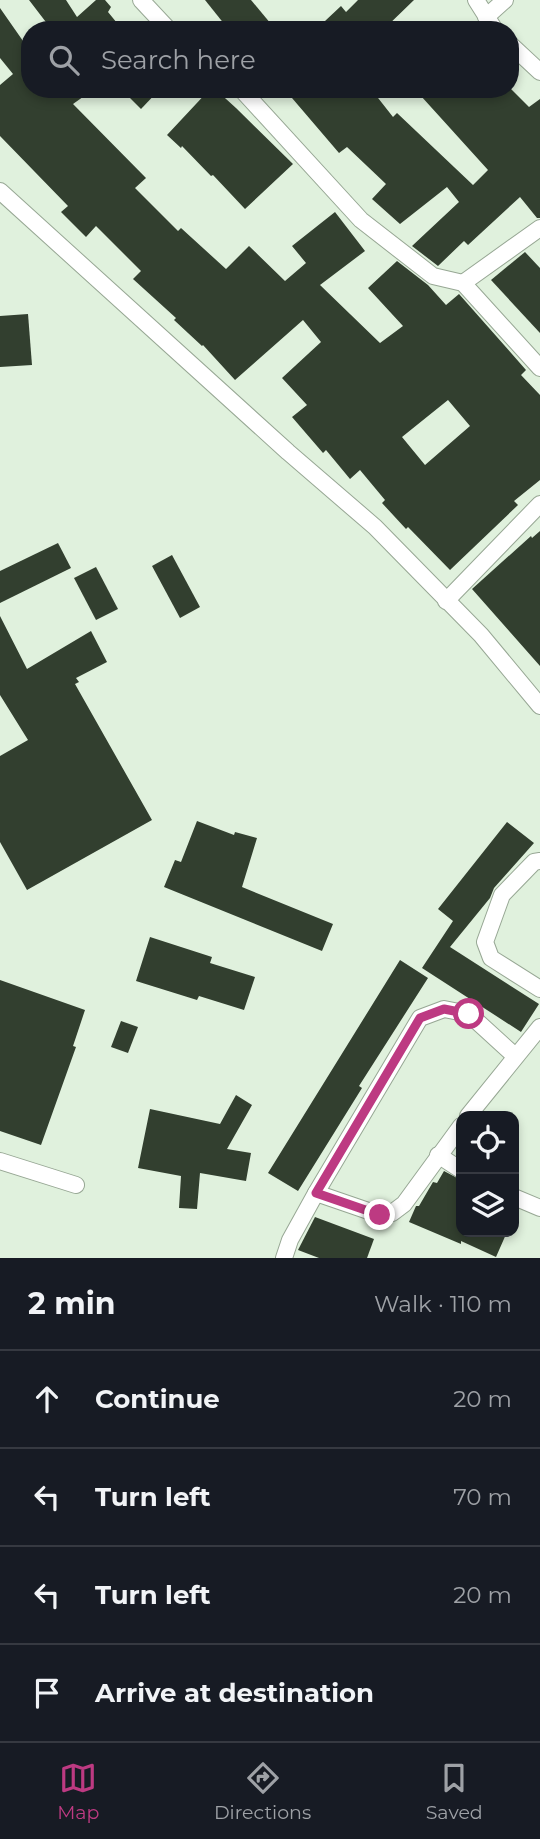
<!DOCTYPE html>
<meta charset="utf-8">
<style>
:root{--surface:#171b24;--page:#242831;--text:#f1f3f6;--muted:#9ea1a6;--line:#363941;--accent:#bd3a82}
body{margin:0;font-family:Montserrat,sans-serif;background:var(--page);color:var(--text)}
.controls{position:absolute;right:21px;bottom:21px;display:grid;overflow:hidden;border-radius:14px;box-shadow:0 4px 10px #0003}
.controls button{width:63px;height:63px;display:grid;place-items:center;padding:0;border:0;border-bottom:2px solid var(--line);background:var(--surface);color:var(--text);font:35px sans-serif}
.stop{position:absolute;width:21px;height:21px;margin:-16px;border:5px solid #bd3a82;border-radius:50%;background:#fff}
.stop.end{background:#bd3a82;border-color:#fff;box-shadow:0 2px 7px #0008}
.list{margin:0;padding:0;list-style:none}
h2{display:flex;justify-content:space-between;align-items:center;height:91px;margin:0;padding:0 28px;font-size:30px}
h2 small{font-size:23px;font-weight:400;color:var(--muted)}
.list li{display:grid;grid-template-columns:46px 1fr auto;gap:21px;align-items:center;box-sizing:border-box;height:98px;padding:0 28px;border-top:2px solid var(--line)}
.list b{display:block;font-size:26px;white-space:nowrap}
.list em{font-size:23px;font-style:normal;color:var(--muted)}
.icon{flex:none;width:38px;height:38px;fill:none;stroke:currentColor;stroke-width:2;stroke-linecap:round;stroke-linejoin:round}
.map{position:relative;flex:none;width:540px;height:1258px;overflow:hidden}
.search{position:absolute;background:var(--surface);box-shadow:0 4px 10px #0003;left:21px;right:21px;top:21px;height:77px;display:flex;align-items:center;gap:18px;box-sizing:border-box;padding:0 24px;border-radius:28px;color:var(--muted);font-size:26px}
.sheet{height:483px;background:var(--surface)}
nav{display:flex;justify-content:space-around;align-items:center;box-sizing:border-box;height:98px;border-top:2px solid var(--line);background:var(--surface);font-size:19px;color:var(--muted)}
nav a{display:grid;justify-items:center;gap:4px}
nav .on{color:var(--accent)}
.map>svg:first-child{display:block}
</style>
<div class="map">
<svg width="540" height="1258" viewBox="0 0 540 1258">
<rect width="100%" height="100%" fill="#e0f1dd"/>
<g fill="#323f2f" fill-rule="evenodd">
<polygon points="29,0 66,0 77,17 96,0 105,0 111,7 108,12 117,23 109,30 52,30"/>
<polygon points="205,0 251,0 276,30 229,30"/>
<polygon points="358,0 414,0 383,30 333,30 325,21 341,6 346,12"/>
<path d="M0 8 30 51V89H94L73 104 146 178 135 188 178 231 181 228 226 269 249 246 285 281 306 263 292 246 335 212 365 251 320 285 380 343 403 326 368 288 397 261 428 285 446 305 459 294 526 370 521 375 540 395V480L514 501 518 505 450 570 408 527 406 529 382 503 385 500 360 470 350 479 326 450 323 453 292 417 307 405 282 378 321 342 303 320 235 380 203 345 202 346 174 320 176 318 133 279 141 271 96 226 86 237 61 212 68 206 0 136V85L13 74 0 58ZM448 400 470 426 425 465 402 437Z"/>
<polygon points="121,89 160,89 141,109"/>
<polygon points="210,89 215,89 236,108 293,164 245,209 213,175 211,176 182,146 181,148 167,135"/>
<polygon points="301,89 371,89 393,117 397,113 473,185 488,170 421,96 429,89 511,89 529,107 540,99 540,218 537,218 520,197 468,245 464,241 438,266 412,246 459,202 447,187 400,224 372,199 386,184 347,147 339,153 292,98"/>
<polygon points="525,252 540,268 540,333 491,280"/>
<polygon points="28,314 32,365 0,367 0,316"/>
<polygon points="540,531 540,666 472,589 531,536 532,538"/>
<polygon points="58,543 71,568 0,603 0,571"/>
<polygon points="172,555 200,607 180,618 152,566"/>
<polygon points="96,567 118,609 96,620 74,578"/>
<polygon points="0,616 27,669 91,631 107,662 76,678 79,682 75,684 152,820 27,890 0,842 0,756 28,740 0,695"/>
<polygon points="197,821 234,835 235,832 257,838 242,887 333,924 322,951 164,887 175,860 181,862"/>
<polygon points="507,822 534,843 494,888 490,898 450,947 539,1004 521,1032 422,968 453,921 438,909"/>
<polygon points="150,937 212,957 210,963 255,977 244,1010 199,996 197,1000 136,981"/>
<polygon points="400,960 428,978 359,1086 362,1088 298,1191 268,1173"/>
<polygon points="0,980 85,1010 73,1046 76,1047 41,1145 0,1131"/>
<polygon points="121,1021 138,1027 128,1053 111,1047"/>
<polygon points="236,1095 252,1105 227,1149 251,1153 246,1181 200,1173 197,1209 179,1208 181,1176 138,1168 150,1109 220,1124"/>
<polygon points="444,1171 461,1180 461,1232 507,1232 496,1257 461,1241 461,1244 409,1222 416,1206 419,1206 433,1182 437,1183"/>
<polygon points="315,1217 374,1239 367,1258 319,1258 298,1250"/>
</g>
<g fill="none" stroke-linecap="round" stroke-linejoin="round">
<defs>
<g id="street">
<polyline points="141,0 169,30"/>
<polyline points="476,0 495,30"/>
<polyline points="486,17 505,0"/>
<polyline points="510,44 540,72"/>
<polyline points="241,89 361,220 433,276 463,283 540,368"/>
<polyline points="0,191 288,452 375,527 481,635 540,706"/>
<polyline points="463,283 540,228"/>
<polyline points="446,601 540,504"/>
<polyline points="540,861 534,862 502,895 485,942 491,958 540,989"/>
<polyline points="468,1116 540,1027"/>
<polyline points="438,1155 461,1170"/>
<polyline points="0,1161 76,1185"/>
<polyline points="316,1193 380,1215 392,1213 404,1204 461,1126"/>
<polyline points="514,1197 540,1208"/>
<polyline points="284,1258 290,1240 316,1193 420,1018 444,1009 469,1014 515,1056"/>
</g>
</defs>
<use href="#street" stroke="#97a794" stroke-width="18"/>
<use href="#street" stroke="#fff" stroke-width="16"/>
</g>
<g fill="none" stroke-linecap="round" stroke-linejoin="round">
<polyline stroke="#bd3a82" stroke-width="9" points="380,1215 316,1193 420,1018 444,1009 469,1014"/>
</g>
</svg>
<div class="controls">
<button><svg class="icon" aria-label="locate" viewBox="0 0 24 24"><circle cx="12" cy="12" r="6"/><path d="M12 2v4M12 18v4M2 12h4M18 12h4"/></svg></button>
<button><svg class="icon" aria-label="layers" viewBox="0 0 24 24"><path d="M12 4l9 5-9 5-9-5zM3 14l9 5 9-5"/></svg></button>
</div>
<div class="stop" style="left:469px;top:1014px"></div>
<div class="stop end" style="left:380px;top:1215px"></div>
<div class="search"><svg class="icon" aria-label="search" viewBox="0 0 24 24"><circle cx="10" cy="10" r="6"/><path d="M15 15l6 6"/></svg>Search here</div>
</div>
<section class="sheet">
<h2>2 min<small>Walk · 110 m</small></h2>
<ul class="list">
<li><svg class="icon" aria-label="ahead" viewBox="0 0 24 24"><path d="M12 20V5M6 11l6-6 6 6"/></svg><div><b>Continue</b></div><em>20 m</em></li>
<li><svg class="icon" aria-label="left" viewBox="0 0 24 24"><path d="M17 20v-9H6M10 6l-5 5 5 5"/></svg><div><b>Turn left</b></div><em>70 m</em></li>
<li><svg class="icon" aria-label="left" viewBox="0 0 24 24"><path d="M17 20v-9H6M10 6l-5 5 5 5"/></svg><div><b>Turn left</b></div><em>20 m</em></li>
<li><svg class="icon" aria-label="arrive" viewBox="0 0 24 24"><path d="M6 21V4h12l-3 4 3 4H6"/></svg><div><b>Arrive at destination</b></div></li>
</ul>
</section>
<nav>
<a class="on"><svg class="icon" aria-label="map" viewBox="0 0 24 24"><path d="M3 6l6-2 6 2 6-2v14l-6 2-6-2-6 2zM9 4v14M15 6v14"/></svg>Map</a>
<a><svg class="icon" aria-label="directions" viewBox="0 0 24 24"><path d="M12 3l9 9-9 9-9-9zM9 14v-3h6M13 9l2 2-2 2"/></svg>Directions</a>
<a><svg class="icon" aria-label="saved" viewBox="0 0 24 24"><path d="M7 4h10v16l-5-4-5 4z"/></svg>Saved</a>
</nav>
